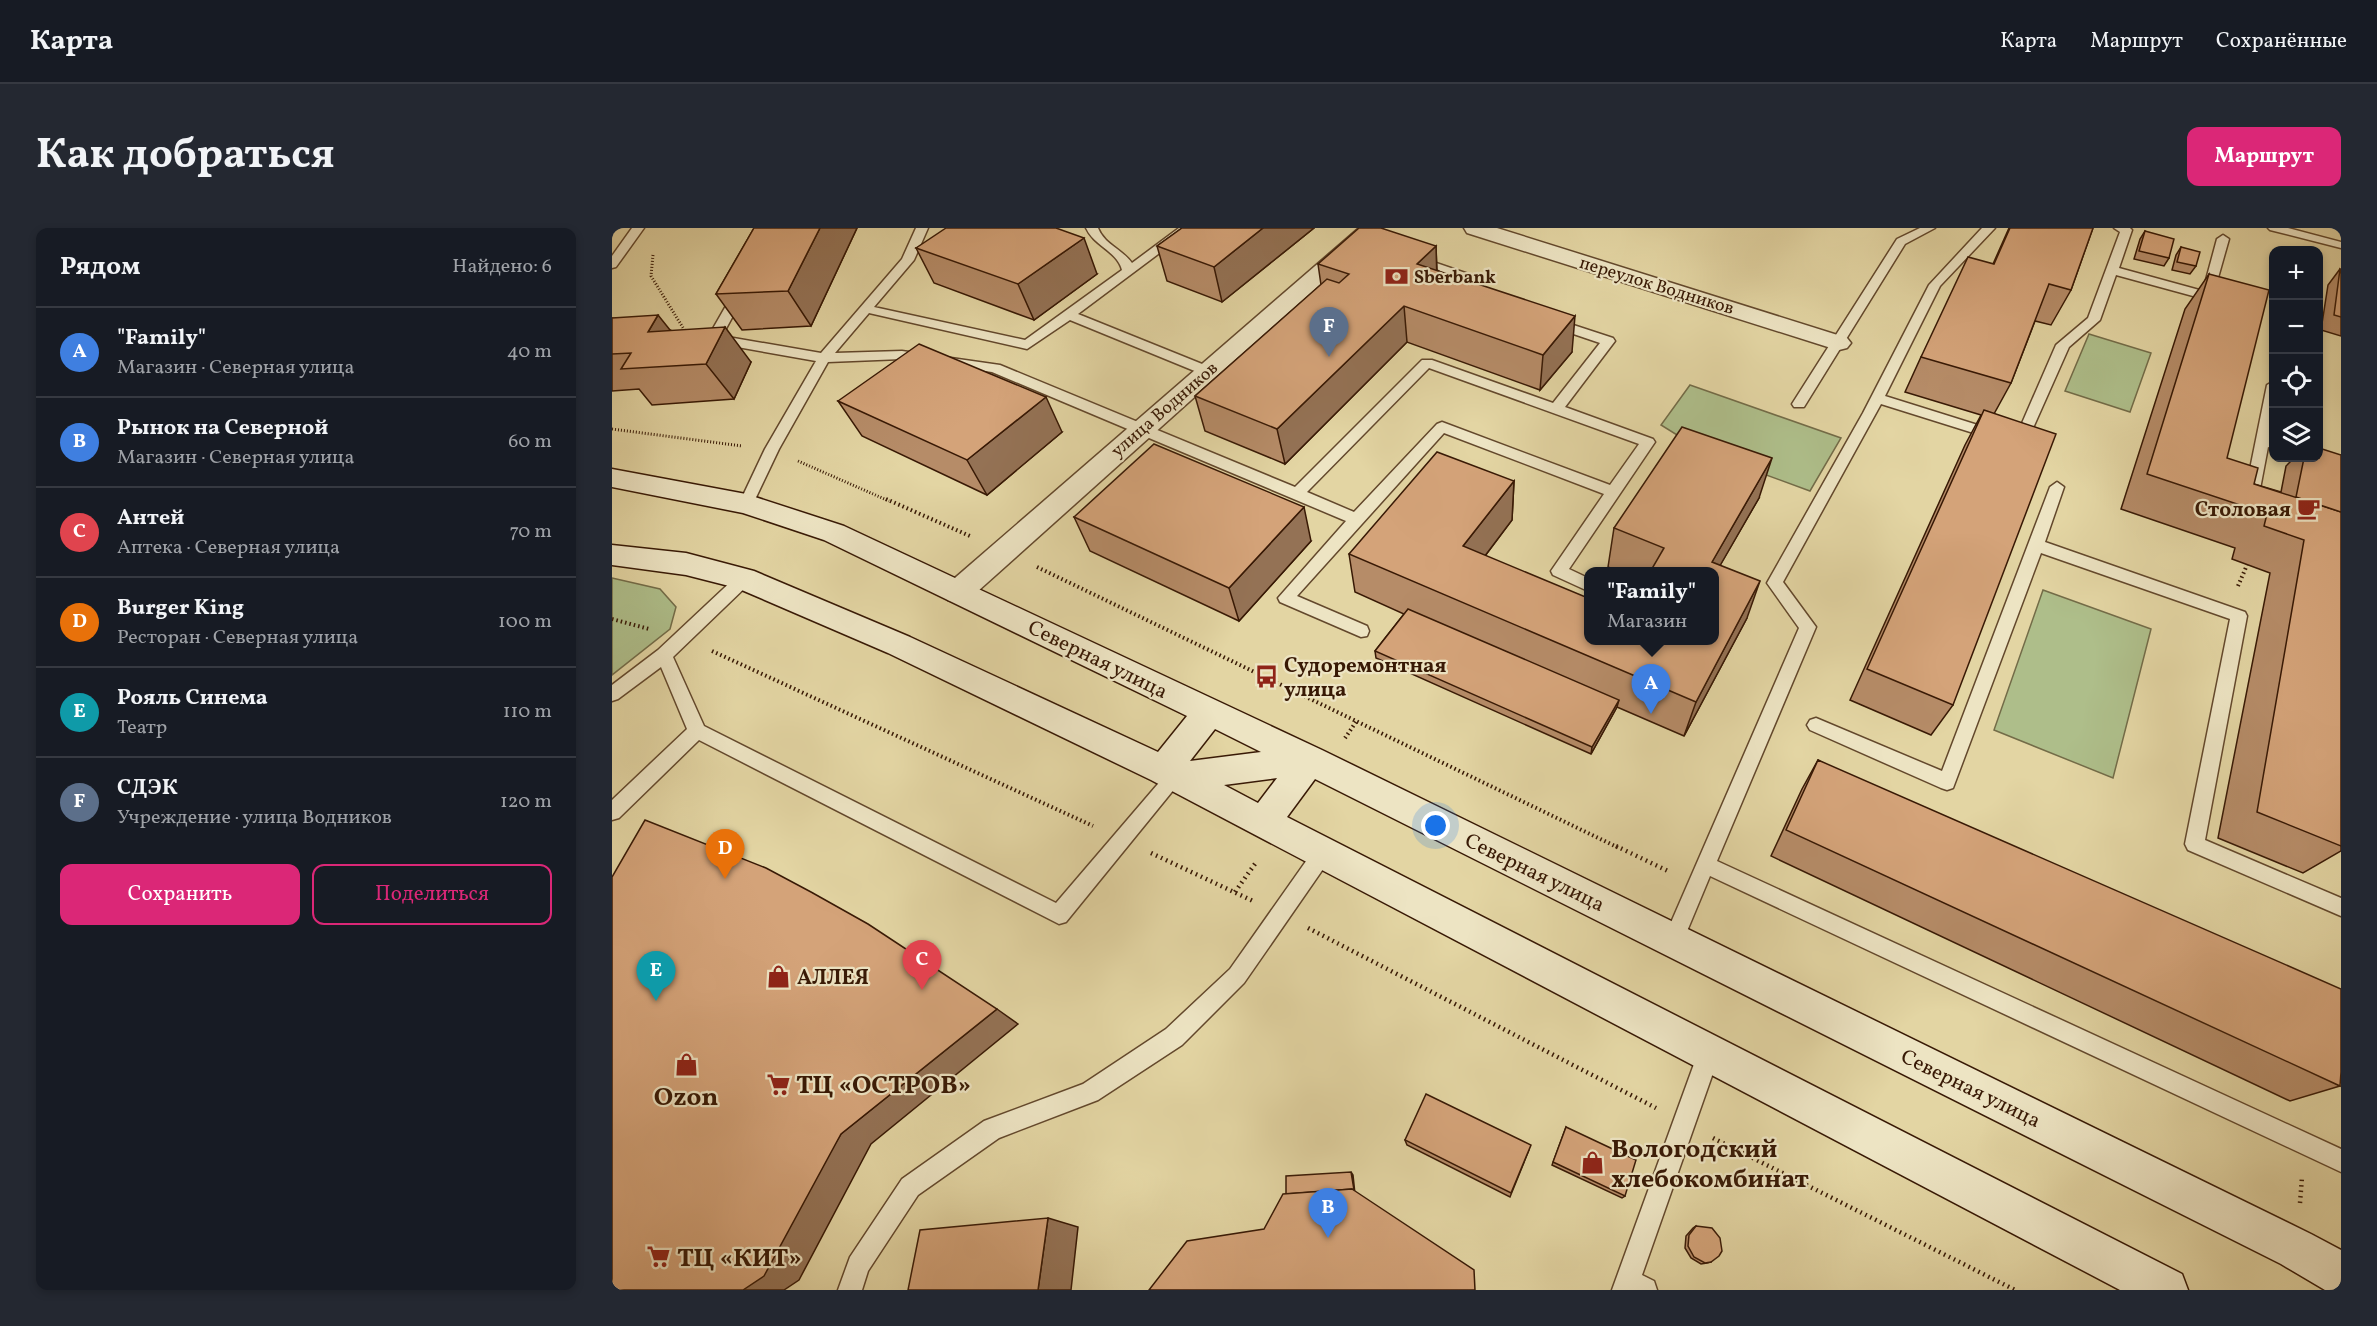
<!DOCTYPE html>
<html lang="ru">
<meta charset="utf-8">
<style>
:root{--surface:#171b24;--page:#242831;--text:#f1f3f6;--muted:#9ea1a6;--line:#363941;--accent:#db2777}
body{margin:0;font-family:Vollkorn,serif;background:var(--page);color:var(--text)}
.controls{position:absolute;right:18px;top:18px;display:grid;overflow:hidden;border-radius:12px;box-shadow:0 3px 9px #0003}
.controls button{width:54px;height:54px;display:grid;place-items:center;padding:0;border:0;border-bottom:2px solid var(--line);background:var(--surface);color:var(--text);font:30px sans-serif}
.you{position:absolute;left:824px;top:598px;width:21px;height:21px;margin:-15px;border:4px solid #fff;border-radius:50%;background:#1a73e8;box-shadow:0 0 0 9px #1a73e833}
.badge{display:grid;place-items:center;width:39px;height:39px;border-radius:50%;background:var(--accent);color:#fff;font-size:20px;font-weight:700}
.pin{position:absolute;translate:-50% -50px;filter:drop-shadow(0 2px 3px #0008)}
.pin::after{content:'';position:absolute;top:32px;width:21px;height:18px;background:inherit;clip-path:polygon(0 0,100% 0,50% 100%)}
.popup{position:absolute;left:972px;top:339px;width:135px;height:78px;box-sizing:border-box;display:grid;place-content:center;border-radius:12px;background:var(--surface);filter:drop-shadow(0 2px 4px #0005);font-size:20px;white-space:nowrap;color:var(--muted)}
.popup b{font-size:22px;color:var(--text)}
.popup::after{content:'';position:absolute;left:50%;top:100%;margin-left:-12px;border:12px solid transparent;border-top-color:var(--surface)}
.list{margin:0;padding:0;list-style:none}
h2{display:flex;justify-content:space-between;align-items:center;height:78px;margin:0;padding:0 24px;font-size:26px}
h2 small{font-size:20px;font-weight:400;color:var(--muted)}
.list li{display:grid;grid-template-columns:39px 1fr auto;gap:18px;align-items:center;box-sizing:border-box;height:90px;padding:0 24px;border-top:2px solid var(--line)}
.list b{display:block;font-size:22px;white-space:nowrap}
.list p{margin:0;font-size:20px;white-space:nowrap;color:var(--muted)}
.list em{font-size:20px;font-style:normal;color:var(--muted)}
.actions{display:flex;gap:12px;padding:18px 24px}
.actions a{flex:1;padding:14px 0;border:2px solid var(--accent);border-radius:12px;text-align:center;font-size:21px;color:var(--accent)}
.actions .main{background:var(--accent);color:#fff}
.icon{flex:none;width:33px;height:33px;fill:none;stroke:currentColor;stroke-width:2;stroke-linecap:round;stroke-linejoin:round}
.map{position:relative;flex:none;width:1729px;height:1062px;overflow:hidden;border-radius:12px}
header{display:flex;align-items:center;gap:36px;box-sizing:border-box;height:84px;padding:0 30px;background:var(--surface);border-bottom:2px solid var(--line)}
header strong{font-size:28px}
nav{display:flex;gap:33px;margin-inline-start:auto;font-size:21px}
.intro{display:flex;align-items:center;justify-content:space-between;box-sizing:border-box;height:144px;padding:0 36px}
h1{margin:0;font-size:42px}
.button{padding:15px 27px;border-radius:12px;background:var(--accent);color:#fff;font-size:21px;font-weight:700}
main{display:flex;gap:36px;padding:0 36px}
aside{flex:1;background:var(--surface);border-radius:12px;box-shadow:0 3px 9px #0003}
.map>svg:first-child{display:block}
</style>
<header>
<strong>Карта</strong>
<nav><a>Карта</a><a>Маршрут</a><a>Сохранённые</a></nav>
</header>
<div class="intro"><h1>Как добраться</h1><a class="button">Маршрут</a></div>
<main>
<aside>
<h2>Рядом<small>Найдено: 6</small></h2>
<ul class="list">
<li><span class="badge" style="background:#3f7fe0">A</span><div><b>&quot;Family&quot;</b><p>Магазин · Северная улица</p></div><em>40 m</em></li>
<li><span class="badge" style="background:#3f7fe0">B</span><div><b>Рынок на Северной</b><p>Магазин · Северная улица</p></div><em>60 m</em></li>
<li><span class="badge" style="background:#e0444e">C</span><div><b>Антей</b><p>Аптека · Северная улица</p></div><em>70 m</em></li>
<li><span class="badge" style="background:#e8710a">D</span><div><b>Burger King</b><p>Ресторан · Северная улица</p></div><em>100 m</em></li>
<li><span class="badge" style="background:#0f9aa8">E</span><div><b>Рояль Синема</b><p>Театр</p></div><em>110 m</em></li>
<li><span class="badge" style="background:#5c6f8a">F</span><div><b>СДЭК</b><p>Учреждение · улица Водников</p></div><em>120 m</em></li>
</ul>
<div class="actions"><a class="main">Сохранить</a><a>Поделиться</a></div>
</aside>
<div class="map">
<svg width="1729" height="1062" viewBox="0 0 1729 1062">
<rect width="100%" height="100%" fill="#e3d5a3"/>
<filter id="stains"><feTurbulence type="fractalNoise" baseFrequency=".00333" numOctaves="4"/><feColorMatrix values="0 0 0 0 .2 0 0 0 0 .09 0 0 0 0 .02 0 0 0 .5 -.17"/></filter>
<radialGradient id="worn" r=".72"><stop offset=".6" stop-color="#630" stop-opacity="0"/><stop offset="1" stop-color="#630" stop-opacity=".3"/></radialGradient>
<g fill="#aebe8a" stroke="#736c48" stroke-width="1.5">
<polygon points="1477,106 1539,125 1518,184 1453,163"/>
<polygon points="1078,157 1229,210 1198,263 1094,225 1049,197"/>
<polygon points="0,350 48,361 64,379 58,401 0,447"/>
<polygon points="1431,362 1539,401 1501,550 1382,502"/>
</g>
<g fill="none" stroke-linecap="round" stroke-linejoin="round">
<defs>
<g id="lane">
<polygon points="20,0 32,0 4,39 0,40 0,28"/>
<path d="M304 0H316L302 32 262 79 413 112 510 42C505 23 482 18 474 0H486C492 16 510 21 520 35L567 0H581L466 86 600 140 602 143 600 146H590L458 92 415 121 257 85 223 125 290 123 388 137 683 259 810 132H820L941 175 988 115 935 97 934 94 935 91 940 90 1001 110 1003 113 953 179 1041 211 1043 214 957 341 976 350V363L941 347 939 343 992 266 832 205 685 368 755 398 757 403 755 408 749 409 668 374 666 370 734 293 380 144 290 131 216 134 167 221 139 280H129L127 276 153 221 204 133 97 114 95 111 123 62 129 58 135 62 110 108 209 125 290 31ZM817 140 1027 216 998 257 830 194 825 196 742 284 695 264Z"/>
<polygon points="1308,0 1323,0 1293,16 1192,179 1182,179 1180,176 1285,11"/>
<polygon points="1370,0 1383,0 1328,58 1273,168 1404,209 1444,117 1476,90 1508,4 1502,0 1518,0 1520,2 1507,40 1591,63 1605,11 1611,7 1617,11 1600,71 1592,71 1504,47 1488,92 1457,119 1413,218 1403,218 1269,176 1171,354 1204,399 1105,633 1729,921 1729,944 1098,648 1068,720 1061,723 1054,720 1051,713 1187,400 1155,355 1251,185 1317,57"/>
<polygon points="1656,0 1676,0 1729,14 1729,20 1658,2"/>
<polygon points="801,27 871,51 873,54 864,64 872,68 866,72 850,65 859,55 797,34 797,28"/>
<polygon points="1662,153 1662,192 1658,210 1662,211 1662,221 1656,219 1648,261 1641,266 1634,261 1655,157"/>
<polygon points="1445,254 1452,259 1433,314 1633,384 1635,388 1593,612 1729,670 1729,688 1576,622 1573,616 1618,391 1429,325 1341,560 1335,562 1329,560 1198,502 1195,497 1198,492 1204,490 1330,543 1438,259"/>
<polygon points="132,345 138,347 140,351 138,355 61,429 92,498 444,675 557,543 563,541 569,543 572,549 454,694 447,696 87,512 7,590 0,592 0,572 75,501 49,439 6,471 0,473 0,457 46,422 126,347"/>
<polygon points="711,616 718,619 721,625 718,631 632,755 570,817 486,872 387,910 306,967 256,1043 250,1062 226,1062 238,1029 290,951 372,893 471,856 554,801 618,741 704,619"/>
<polygon points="1097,814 1105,817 1108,825 1030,1047 1042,1053 1045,1062 1000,1062 1086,825 1089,817"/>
</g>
<g id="street">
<polygon points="747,0 771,0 356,372 346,375 336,372 331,364 336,356"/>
<polygon points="852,0 885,0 1235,110 1239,115 1235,120 1227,122 1219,120 855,5"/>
</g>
<path id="secondary" d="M0 241 134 266 232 298 710 522 1699 1006 1729 1022V1062H1713L1669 1036 703 551 675 589 1570 1046 1576 1062H1508L539 552 276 425 125 360 74 347 0 337V317L74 325 142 343 298 409 546 524 575 488 212 312 131 285 0 259ZM603 501 649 524 578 533ZM665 550 646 575 612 557Z"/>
</defs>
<use href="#lane" stroke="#63482c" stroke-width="3"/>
<use href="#street" stroke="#63482c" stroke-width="3"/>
<use href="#secondary" stroke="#381905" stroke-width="3"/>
<g stroke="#381905" stroke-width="3" stroke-dasharray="1 2" stroke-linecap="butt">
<polyline points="41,27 39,48 73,103"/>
<polyline points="0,201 130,218"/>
<polyline points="186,233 277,273"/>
</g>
<g stroke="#381905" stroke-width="4" stroke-dasharray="1.5 3" stroke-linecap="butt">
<polyline points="274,271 358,308"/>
<polyline points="425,339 1007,620"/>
<polyline points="1626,358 1635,337"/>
<polyline points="0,391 37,401"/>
<polyline points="100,423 481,598"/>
<polyline points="733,510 744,494"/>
</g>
<g stroke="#381905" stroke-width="4.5" stroke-dasharray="1.5 4" stroke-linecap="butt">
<polyline points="1004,618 1058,644"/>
<polyline points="539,625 641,673"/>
<polyline points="623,664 645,633"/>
<polyline points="696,700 1044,880"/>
<polyline points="1101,910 1403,1062"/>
<polyline points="1688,975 1690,949"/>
</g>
<use href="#lane" fill="#ede4c3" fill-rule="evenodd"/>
<use href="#street" fill="#ede4c3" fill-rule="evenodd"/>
<use href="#secondary" fill="#ede4c3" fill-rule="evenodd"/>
</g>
<g fill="#b68c68" stroke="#381905" stroke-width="1.5">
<polygon points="142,0 245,0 199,98 130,102 104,66"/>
<polygon points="570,0 702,0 610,74 555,53 545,18"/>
<polygon points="1397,0 1481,0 1459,62 1439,97 1423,93 1399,155 1382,186 1341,477 1319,507 1238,472 1353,217 1369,187 1293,164 1309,129 1381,36"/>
<polygon points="1533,3 1557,30 1552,38 1522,31 1528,11"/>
<polygon points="824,18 825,42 960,124 928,162 795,114 673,236 593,203 583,168 709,57 706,36"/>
<polygon points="1569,19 1584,38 1578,46 1560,42 1564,27"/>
<polygon points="304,20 485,46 422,92 322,55"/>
<polygon points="1728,41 1729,42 1729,108 1709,102 1716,57"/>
<polygon points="1597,46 1615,230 1642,256 1669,264 1674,238 1682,230 1707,230 1729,227 1729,623 1691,645 1606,610 1658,345 1620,331 1623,320 1509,281 1573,81"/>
<polygon points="0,90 58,102 139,134 122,171 40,177 27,161 0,163"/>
<polygon points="226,173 450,204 375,267 250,208"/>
<polygon points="902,253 900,292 873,328 976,412 1102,344 1007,344 996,339 1002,300 1147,270 1108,337 1135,390 1072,508 1005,479 979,526 764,430 763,423 792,386 743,364 737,326"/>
<polygon points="462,289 699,313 627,393 478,323"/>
<polygon points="1206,532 1728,858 1678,873 1159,628 1190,561"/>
<polygon points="954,899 1013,968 1010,970 940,937"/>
<polygon points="793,912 917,922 898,969 795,917"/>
<polygon points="1084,998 1099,1034 1095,1035 1089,1036 1079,1030 1073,1020 1074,1008 1081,1000"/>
</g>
<g fill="#947255" stroke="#381905" stroke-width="1.5">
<polygon points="208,0 245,0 199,98 176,63"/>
<polygon points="651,0 702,0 610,74 602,39"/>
<polygon points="472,10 485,46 422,92 406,56"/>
<polygon points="824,18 825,53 805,36"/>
<polygon points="792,78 795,114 673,236 665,201"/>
<polygon points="46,87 74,122 36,104"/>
<polygon points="963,88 960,124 928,162 931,127"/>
<polygon points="113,99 139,134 122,171 94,136"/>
<polygon points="434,169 450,204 375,267 355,232"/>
<polygon points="1160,230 1147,270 1102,348 1100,334"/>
<polygon points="902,253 900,292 851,357 851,318"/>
<polygon points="692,279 699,313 627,393 617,360"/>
<polygon points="1148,353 1135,390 1072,508 1084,474"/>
<polygon points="1007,472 1005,479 979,526 980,519"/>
<polygon points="385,781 406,796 259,916 187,1052 172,1062 131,1062 229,906"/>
<polygon points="739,944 741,947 743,966 742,964"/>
<polygon points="436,990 466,999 459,1062 426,1062"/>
</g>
<g fill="#d4a379" stroke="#381905" stroke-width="1.5">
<polygon points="142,0 208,0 176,63 104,66"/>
<polygon points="334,0 444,0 472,10 406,56 304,20"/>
<polygon points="570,0 651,0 602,39 545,18"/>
<polygon points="747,0 769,0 824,18 805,36 963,88 931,127 792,78 665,201 583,168 715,51 727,55 737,46 706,36"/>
<polygon points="1398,0 1481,0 1459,62 1437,56 1399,155 1309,129 1356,29 1382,36"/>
<polygon points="1533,3 1562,11 1557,30 1527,23"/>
<polygon points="1569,19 1588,24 1584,38 1565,34"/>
<polygon points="1728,41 1729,42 1729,89 1722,87"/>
<polygon points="1597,46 1657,62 1615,230 1646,240 1642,256 1729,284 1729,618 1645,584 1692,312 1652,298 1655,286 1535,246"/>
<polygon points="46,87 36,104 113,99 94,136 9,141 19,125 0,126 0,90"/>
<polygon points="307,116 434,169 355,232 226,173"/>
<polygon points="1372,182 1444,206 1341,477 1255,441"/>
<polygon points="1070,199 1160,230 1100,334 1148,353 1084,474 737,326 825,224 902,253 851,318 976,370 976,412 1102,412 1102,344 1038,344 1052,320 1002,300"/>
<polygon points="542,216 692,279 617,360 462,289"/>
<polygon points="1707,220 1729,227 1729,284 1684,269 1692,230 1707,230"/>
<polygon points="796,381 1007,472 980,519 763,423"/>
<polygon points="1206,532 1729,761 1729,844 1728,858 1174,602"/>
<polygon points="33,592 154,640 199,664 256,696 385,781 229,906 152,1048 131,1062 0,1062 0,649"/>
<polygon points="814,866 919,917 899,965 793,912"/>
<polygon points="954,899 1024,932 1013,968 941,934"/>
<polygon points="739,944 742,962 740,961 674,966 674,948"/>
<polygon points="740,961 862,1042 863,1062 537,1062 575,1013 652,1001 671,966"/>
<polygon points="436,990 426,1062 296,1062 308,1002"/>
<polygon points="1084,998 1100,1000 1108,1010 1110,1023 1107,1028 1099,1034 1093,1035 1082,1029 1076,1018 1077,1007"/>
</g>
<defs>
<symbol id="bank-bare" viewBox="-9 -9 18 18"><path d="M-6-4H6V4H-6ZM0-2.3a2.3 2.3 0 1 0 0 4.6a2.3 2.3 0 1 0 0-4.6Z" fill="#8f2418" stroke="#ede4c3" stroke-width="2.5" paint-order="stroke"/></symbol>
<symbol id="cafe-bare" viewBox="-9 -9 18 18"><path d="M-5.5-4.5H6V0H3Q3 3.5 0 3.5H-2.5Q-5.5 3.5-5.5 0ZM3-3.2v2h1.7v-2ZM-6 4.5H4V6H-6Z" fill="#8f2418" stroke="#ede4c3" stroke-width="2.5" paint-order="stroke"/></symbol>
<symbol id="bus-bare" viewBox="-9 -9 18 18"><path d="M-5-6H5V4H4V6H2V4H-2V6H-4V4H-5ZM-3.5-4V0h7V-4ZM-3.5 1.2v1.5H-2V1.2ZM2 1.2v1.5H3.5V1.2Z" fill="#8f2418" stroke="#ede4c3" stroke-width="2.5" paint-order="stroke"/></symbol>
<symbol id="shop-bare" viewBox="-9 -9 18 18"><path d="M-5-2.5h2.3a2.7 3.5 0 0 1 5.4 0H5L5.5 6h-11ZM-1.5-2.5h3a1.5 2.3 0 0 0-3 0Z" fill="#8f2418" stroke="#ede4c3" stroke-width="2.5" paint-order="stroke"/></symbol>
<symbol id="supermarket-bare" viewBox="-9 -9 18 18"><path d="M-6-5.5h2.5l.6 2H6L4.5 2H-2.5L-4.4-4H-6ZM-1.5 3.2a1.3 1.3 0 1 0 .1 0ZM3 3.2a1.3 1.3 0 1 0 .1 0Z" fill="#8f2418" stroke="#ede4c3" stroke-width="2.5" paint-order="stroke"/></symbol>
</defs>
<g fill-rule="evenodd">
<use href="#bank-bare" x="768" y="32" width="33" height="33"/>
<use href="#cafe-bare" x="1680" y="264" width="33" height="33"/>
<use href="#bus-bare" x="638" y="432" width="33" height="33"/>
<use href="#shop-bare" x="150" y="732" width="33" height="33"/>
<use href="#shop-bare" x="58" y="820" width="33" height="33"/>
<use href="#supermarket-bare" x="150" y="840" width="33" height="33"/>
<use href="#shop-bare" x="964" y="918" width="33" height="33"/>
<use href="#supermarket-bare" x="30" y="1012" width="33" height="33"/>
</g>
<g text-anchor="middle" stroke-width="4.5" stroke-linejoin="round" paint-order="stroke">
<g font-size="18" font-weight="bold" fill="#381905" stroke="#ede4c3" text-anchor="start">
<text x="802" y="55">Sberbank</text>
</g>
<g font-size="18" fill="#381905" stroke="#ede4c3">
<text transform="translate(1045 57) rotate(17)" y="6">переулок Водников</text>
<text transform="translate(552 181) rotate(-41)" y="6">улица Водников</text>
</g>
<g font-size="21" font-weight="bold" fill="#381905" stroke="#ede4c3" text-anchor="start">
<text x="1679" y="288" text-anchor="end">Столовая</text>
<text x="672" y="444">Судоремонтная<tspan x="672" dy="24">улица</tspan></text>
<text x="185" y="756">АЛЛЕЯ</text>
</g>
<g font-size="21" fill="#381905" stroke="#ede4c3">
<text transform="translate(486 431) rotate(26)" y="7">Северная улица</text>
<text transform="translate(923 644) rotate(26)" y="7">Северная улица</text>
<text transform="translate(1359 860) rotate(26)" y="7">Северная улица</text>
</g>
<g font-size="26" font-weight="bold" fill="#381905" stroke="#ede4c3" text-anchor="start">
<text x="184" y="865">ТЦ «ОСТРОВ»</text>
<text x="74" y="877" text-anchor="middle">Ozon</text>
<text x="999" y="929">Вологодский<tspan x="999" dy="30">хлебокомбинат</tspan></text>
<text x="65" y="1038">ТЦ «КИТ»</text>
</g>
</g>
<rect width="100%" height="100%" filter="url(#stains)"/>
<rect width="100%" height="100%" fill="url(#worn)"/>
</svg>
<div class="controls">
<button>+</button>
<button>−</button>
<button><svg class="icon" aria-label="locate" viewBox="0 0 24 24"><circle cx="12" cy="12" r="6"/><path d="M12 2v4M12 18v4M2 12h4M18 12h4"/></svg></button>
<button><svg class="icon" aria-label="layers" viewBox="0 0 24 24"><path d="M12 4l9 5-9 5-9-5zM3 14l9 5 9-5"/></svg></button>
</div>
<div class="you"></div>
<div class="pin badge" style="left:1039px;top:486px;background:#3f7fe0">A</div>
<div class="popup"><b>&quot;Family&quot;</b>Магазин</div>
<div class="pin badge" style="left:716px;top:1010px;background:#3f7fe0">B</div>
<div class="pin badge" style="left:310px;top:762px;background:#e0444e">C</div>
<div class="pin badge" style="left:113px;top:651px;background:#e8710a">D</div>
<div class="pin badge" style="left:44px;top:773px;background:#0f9aa8">E</div>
<div class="pin badge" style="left:717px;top:129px;background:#5c6f8a">F</div>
</div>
</main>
